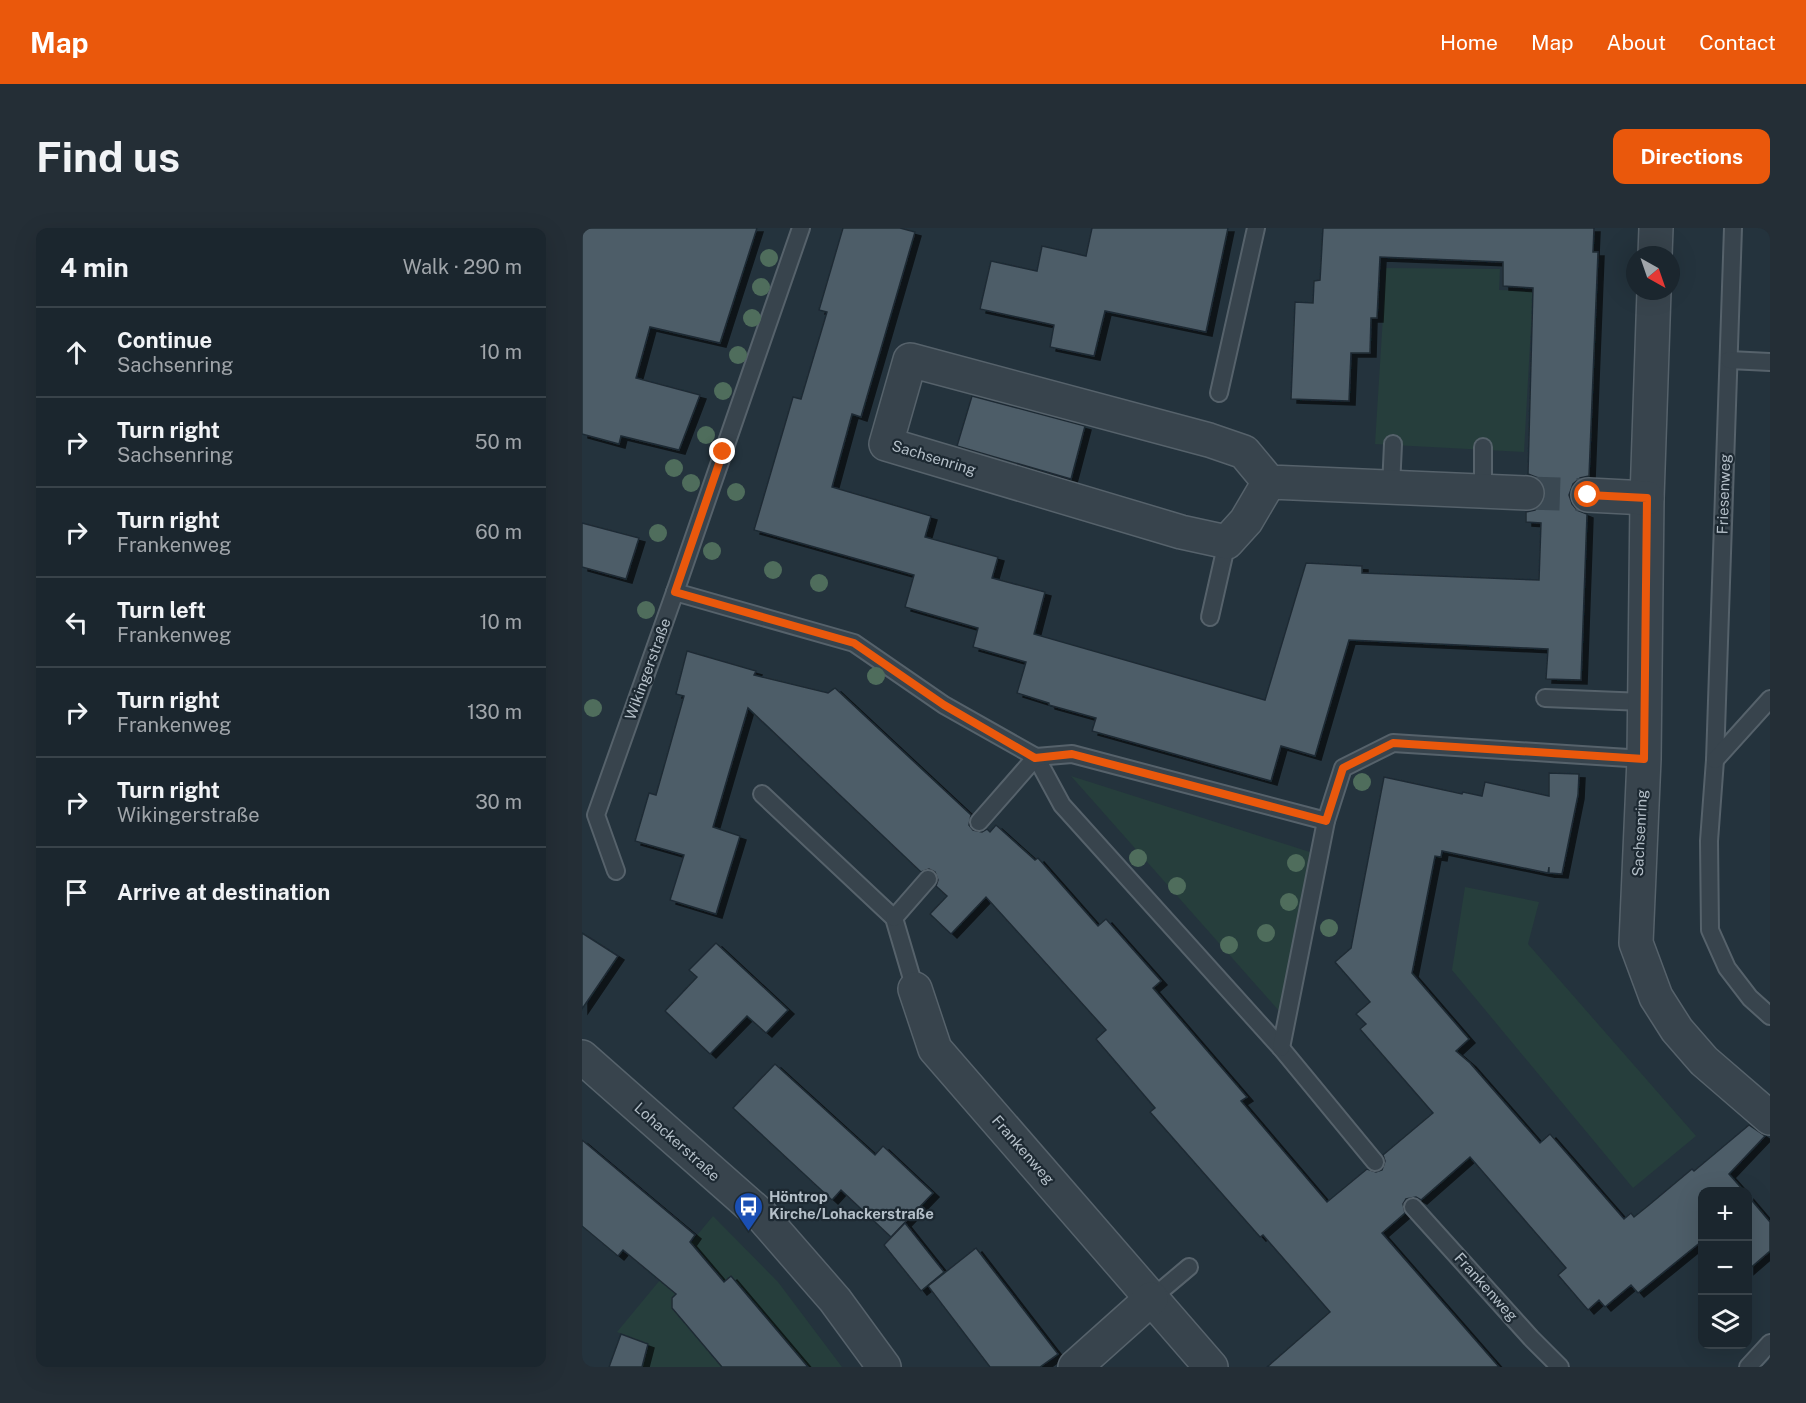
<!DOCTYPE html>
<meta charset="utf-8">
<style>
:root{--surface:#1b262e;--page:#242e36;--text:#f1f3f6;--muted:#a0a5aa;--line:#39434a;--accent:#ea580c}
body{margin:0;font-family:"Public Sans",sans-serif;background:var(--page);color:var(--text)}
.controls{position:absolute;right:18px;bottom:18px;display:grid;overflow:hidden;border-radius:12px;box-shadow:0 6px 24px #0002}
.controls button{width:54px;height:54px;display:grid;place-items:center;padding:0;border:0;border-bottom:2px solid var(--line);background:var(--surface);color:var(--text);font:30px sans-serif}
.compass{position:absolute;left:1044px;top:18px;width:54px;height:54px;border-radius:50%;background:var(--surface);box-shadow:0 6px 24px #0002;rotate:140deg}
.stop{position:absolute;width:18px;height:18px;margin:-14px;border:4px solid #ea580c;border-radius:50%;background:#fff}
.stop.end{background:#ea580c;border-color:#fff;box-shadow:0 2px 6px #0008}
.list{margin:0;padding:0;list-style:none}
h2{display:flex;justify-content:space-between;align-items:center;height:78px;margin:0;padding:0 24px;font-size:26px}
h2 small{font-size:20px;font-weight:400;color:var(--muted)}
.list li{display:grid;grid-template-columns:39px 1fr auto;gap:18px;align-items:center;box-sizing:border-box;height:90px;padding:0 24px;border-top:2px solid var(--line)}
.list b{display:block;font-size:22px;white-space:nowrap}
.list p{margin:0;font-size:20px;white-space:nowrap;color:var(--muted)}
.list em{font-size:20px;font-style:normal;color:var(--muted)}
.icon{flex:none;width:33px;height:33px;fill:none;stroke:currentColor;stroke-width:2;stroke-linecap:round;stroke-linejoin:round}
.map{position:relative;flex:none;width:1188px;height:1139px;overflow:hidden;border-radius:12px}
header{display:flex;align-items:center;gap:36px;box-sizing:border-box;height:84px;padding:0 30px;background:var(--accent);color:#fff}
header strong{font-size:28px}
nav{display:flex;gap:33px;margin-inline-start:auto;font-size:21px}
.intro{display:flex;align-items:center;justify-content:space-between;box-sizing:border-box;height:144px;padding:0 36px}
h1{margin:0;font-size:42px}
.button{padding:15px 27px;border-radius:12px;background:var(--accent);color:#fff;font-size:21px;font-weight:700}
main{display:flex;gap:36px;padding:0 36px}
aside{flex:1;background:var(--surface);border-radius:12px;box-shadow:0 6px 24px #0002}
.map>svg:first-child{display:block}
</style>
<header>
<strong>Map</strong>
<nav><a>Home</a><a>Map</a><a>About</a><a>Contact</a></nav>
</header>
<div class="intro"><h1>Find us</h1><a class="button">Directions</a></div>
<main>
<aside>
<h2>4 min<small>Walk · 290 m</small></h2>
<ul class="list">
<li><svg class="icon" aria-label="ahead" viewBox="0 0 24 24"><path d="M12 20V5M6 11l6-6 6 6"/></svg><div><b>Continue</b><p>Sachsenring</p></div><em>10 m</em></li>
<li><svg class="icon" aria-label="right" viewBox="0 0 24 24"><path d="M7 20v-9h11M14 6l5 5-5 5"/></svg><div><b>Turn right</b><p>Sachsenring</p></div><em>50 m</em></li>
<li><svg class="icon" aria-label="right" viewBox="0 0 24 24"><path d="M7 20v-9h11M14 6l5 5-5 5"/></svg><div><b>Turn right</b><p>Frankenweg</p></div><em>60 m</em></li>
<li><svg class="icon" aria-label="left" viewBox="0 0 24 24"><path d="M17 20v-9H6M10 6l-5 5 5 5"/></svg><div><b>Turn left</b><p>Frankenweg</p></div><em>10 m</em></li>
<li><svg class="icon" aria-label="right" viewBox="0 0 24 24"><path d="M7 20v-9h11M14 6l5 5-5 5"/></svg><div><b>Turn right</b><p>Frankenweg</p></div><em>130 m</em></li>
<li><svg class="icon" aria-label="right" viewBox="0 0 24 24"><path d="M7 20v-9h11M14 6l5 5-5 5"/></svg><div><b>Turn right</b><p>Wikingerstraße</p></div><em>30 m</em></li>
<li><svg class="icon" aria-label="arrive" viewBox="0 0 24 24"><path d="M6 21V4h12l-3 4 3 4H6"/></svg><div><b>Arrive at destination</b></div></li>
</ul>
</aside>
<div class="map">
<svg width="1188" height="1139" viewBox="0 0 1188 1139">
<defs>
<filter id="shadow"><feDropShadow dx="6" dy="4" stdDeviation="0" flood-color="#0009"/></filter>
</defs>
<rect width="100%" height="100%" fill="#24333d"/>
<g fill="#263e3c">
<polygon points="804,40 918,41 917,62 957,63 956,96 949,98 942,224 793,216"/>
<polygon points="489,548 734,626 706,793"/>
<polygon points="883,659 957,674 946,716 1114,908 1051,960 870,742"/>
<polygon points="131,988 196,1054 260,1139 60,1139 66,1116 35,1104"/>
</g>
<g fill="#4e5d68" stroke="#1f2b34" stroke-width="1.5" filter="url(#shadow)">
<polygon points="0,0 175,0 138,115 68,99 54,150 118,167 97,222 39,208 37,216 0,206"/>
<polygon points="261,0 318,0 333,4 279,189 270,186 250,259 349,288 343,309 416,329 410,350 463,364 452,406 683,472 724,335 780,338 780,345 957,352 959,295 944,294 944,284 953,282 960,276 964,265 962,257 956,250 946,246 951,60 921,58 921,34 798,29 795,90 789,90 788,125 769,125 767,173 709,171 713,74 731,75 732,53 738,52 741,0 1012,0 1011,24 1016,24 1007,248 998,250 991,256 987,267 990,276 995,282 1005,286 999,452 964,451 966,421 767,412 733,528 699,518 689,553 510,503 514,490 467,477 467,475 435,465 444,434 391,419 396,400 323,379 332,347 172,302 211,169 219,171 245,84 237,82"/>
<polygon points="510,0 646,0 624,104 523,83 512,128 468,119 472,97 398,81 409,33 455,43 460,18 504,28"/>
<polygon points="390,168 503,198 489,251 375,218"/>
<polygon points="0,295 57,310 44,351 0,339"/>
<polygon points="105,423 174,443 172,447 246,465 253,460 389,587 387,597 391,602 400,604 405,601 408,604 414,597 453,632 456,630 516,698 524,691 579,753 571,760 665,869 659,873 745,974 785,941 794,944 800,942 803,933 801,927 851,885 778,801 784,796 774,786 788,774 753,734 769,720 802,549 880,566 881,564 900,568 903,554 967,568 967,545 997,546 996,567 980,646 967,645 967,639 966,645 860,623 859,629 853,628 830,745 887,811 874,823 888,835 958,915 968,906 1042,991 1049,985 1052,989 1067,977 1110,941 1112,943 1167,897 1183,908 1147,946 1162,963 1120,963 1120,1013 1056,1065 1049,1057 1023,1079 1017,1072 1006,1082 976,1047 984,1040 888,929 839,972 834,969 824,971 821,976 823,985 800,1005 917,1139 685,1139 748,1084 681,1007 678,1009 568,884 573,880 514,811 524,802 404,669 369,706 348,686 365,668 354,658 356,652 353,644 347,641 339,644 166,480 131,599 158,608 134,686 88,672 102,627 53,613 67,565 74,567 102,468 94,466"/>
<polygon points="0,705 36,728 0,781"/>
<polygon points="134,715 206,782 184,805 165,788 128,826 83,783 115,749 107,742"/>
<polygon points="193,836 293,927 301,918 351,965 309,1009 259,962 250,972 151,880"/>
<polygon points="0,912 113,1007 108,1014 142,1054 149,1048 226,1139 140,1139 90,1080 90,1070 94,1066 41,1022 36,1028 0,998"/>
<polygon points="1166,968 1188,994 1188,1023 1166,1042"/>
<polygon points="323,995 362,1044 339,1063 302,1017"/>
<polygon points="394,1020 476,1126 458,1139 408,1139 346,1058"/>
<polygon points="39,1106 66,1116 60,1139 27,1139"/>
</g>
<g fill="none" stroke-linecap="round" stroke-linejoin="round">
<polyline stroke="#3a4852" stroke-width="33" stroke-dasharray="33 16" stroke-linecap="butt" points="945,265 1006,267"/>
<defs>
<g id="service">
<polyline points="1151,0 1133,532 1127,613 1128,702 1145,740 1168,770 1188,788"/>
<polyline points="1147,132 1188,134"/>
<polyline points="637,165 674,0"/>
<polyline points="809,259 811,216"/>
<polyline points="901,263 901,219"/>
<polyline points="93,364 272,415 362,477 454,529 480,577 699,820 793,934"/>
<polyline points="628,389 645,314"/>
<polyline points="963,470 1062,474"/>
<polyline points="1133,532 1188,471"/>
<polyline points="180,566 312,690 333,761"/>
<polyline points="397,594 454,529 490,526 744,593"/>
<polyline points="34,643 14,587 93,364 219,0"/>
<polyline points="312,690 346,651"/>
<polyline points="699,820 744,593 761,540 811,515 1062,531"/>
<polyline points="831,979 949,1110 978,1139"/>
<polyline points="569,1071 607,1039"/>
<polyline points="1166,1139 1188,1115"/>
</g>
<g id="minor">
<polyline points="1073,27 1074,0"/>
<polyline points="1072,63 1065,270 1062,531 1054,715 1074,769 1095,802 1122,833 1188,890"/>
<polyline points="687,254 664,293 645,314 599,304 304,216 328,132 627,212 662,224 687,254 945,265"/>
<polyline points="1006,267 1065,270"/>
<polyline points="333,761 353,821 629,1139"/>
<polyline points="0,829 179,987 253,1072 302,1139"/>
<polyline points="493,1139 569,1071"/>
</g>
</defs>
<use href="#service" stroke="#56626b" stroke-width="20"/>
<use href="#minor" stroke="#56626b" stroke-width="36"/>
<use href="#service" stroke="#38444d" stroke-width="16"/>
<use href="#minor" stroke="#38444d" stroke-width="33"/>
</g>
<g fill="#4f6d5c">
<circle cx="187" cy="30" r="9"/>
<circle cx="179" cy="59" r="9"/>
<circle cx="170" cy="90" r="9"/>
<circle cx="156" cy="127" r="9"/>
<circle cx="141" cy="163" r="9"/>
<circle cx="124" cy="207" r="9"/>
<circle cx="92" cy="240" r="9"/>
<circle cx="109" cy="255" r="9"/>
<circle cx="154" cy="264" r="9"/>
<circle cx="76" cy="305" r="9"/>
<circle cx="130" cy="323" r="9"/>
<circle cx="191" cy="342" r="9"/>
<circle cx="237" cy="355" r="9"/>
<circle cx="64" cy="382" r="9"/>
<circle cx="294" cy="448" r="9"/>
<circle cx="11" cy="480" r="9"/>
<circle cx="780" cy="554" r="9"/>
<circle cx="556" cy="630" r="9"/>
<circle cx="714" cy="635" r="9"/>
<circle cx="595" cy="658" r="9"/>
<circle cx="707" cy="674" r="9"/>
<circle cx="747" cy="700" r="9"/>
<circle cx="684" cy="705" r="9"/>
<circle cx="647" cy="717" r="9"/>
</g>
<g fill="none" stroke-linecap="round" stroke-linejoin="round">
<polyline stroke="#ea580c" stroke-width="8" points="141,224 93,364 272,415 362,477 453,530 490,526 744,593 761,540 811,515 1062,531 1065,270 1006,267"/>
</g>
<defs>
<symbol id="bus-pin" viewBox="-11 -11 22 30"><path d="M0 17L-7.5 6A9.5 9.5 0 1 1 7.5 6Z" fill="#1a4fb4" stroke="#1d2932"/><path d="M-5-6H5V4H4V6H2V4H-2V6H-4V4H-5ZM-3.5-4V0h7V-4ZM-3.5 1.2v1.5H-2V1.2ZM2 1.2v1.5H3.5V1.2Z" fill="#fff"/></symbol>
</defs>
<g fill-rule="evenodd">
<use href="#bus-pin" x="150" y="962" width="33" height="45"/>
</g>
<g text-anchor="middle" stroke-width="4.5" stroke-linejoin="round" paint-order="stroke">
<g font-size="15" fill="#b4bfc8" stroke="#1d2932">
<text transform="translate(352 230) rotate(17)" y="5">Sachsenring</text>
<text transform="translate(1142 266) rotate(-88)" y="5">Friesenweg</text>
<text transform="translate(66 441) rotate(-70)" y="5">Wikingerstraße</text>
<text transform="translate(1058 605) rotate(-87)" y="5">Sachsenring</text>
<text transform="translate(95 914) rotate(42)" y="5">Lohackerstraße</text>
<text transform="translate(441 922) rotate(49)" y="5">Frankenweg</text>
<text transform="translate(904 1059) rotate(48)" y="5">Frankenweg</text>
</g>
<g font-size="15" font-weight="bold" fill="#b4bfc8" stroke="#1d2932" text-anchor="start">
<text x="187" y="974">Höntrop<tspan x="187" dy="17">Kirche/Lohackerstraße</tspan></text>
</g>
</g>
</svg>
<div class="controls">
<button>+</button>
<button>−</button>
<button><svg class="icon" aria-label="layers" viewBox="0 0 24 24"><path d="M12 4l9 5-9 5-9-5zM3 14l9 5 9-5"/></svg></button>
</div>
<svg class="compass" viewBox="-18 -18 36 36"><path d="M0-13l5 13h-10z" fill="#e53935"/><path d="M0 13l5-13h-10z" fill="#a0a5aa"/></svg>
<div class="stop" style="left:1006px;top:267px"></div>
<div class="stop end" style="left:141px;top:224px"></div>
</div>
</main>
